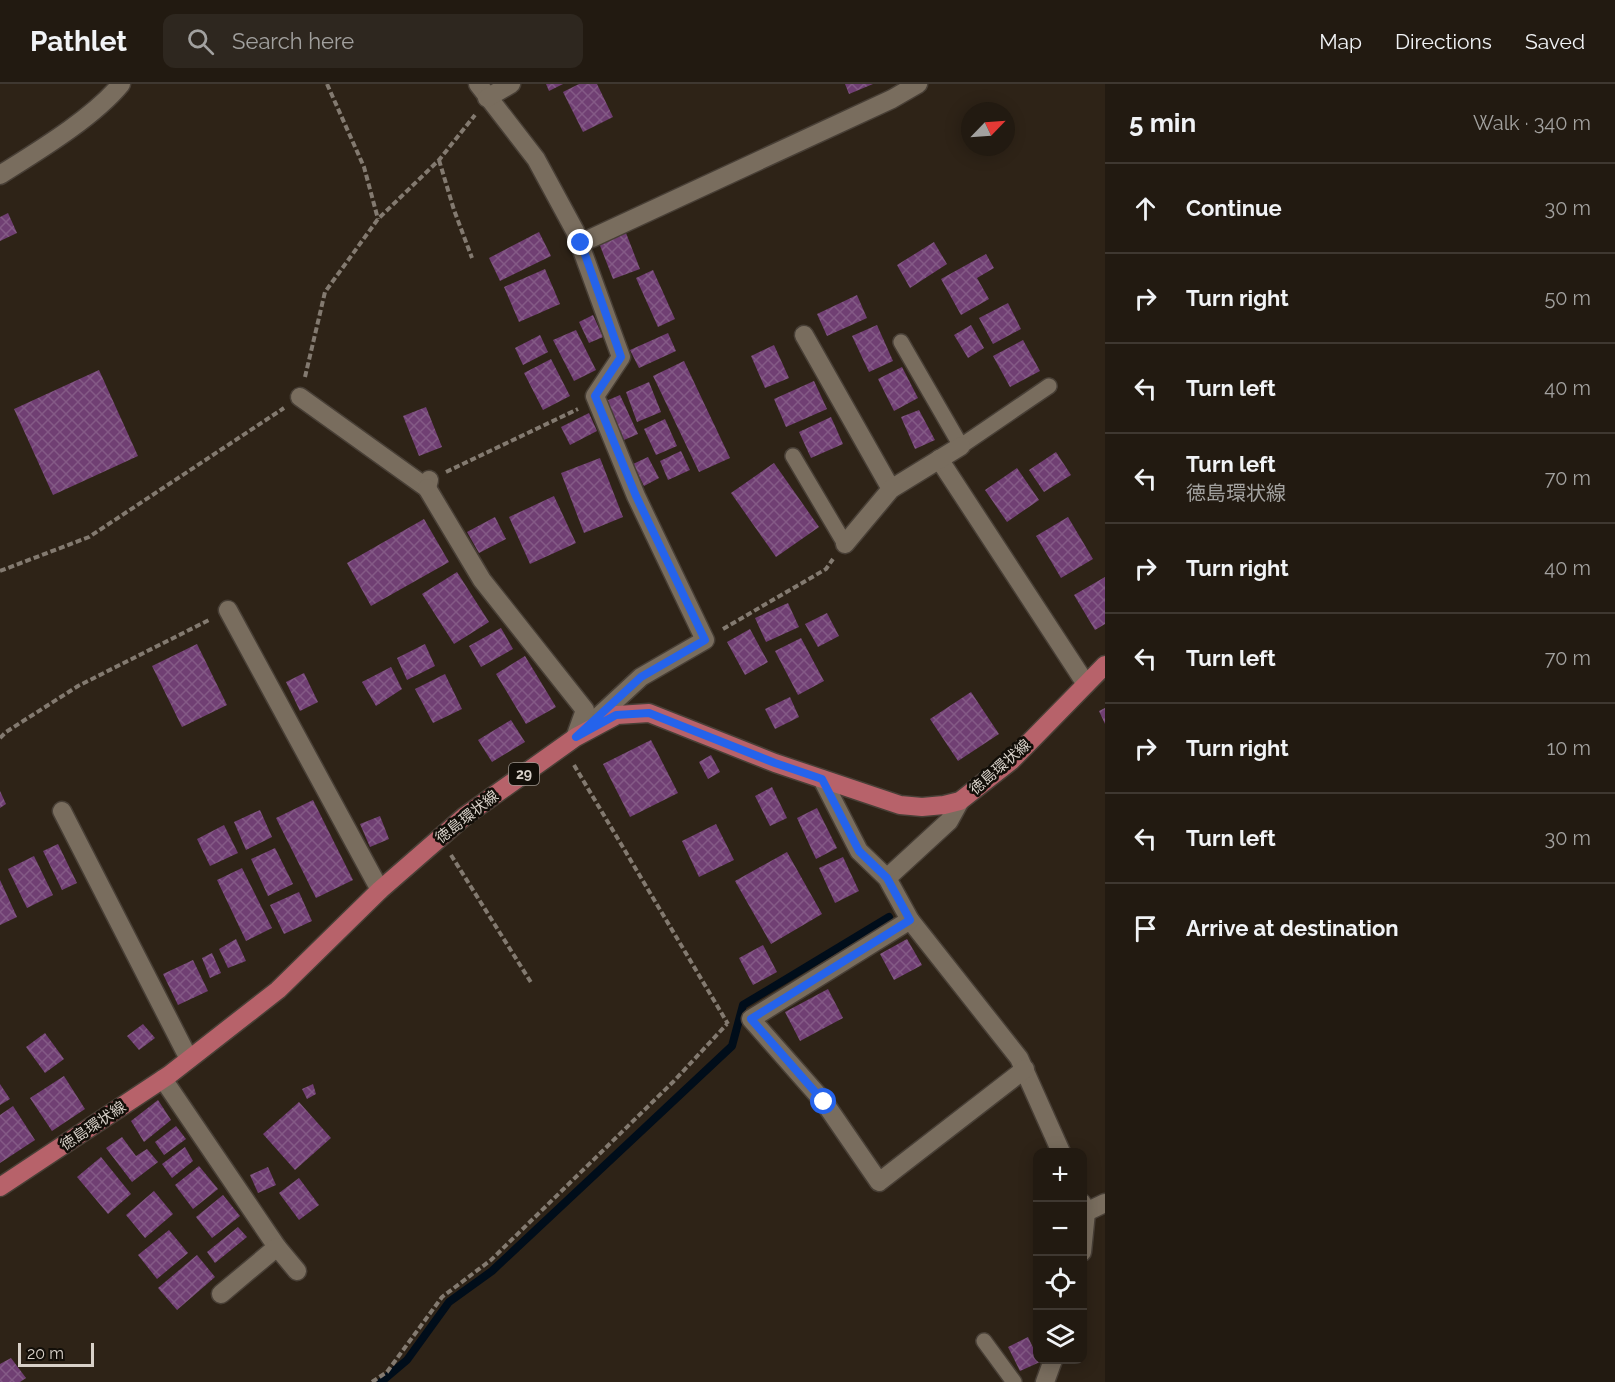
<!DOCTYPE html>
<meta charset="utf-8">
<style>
:root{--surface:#221a11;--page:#2e271f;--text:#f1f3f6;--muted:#a2a19f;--line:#3f3831}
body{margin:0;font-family:Raleway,"Noto Sans JP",sans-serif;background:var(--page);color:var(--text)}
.controls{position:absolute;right:18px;bottom:18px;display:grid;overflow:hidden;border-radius:12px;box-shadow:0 3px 15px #0003}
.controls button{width:54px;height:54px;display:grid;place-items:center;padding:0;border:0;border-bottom:2px solid var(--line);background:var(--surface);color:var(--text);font:30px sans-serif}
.compass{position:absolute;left:961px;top:18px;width:54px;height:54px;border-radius:50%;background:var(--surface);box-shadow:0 3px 15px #0003;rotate:65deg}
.scale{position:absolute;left:18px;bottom:15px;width:76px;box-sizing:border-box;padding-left:6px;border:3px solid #d8d1c9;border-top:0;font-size:16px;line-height:21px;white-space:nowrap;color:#d8d1c9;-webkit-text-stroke:4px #120e08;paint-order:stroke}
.stop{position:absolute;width:18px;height:18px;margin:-14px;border:4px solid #2563eb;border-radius:50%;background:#fff}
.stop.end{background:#2563eb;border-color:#fff;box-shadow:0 2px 6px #0008}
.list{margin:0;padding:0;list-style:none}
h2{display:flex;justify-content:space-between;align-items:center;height:78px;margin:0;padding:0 24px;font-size:26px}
h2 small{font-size:20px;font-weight:400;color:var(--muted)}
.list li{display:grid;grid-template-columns:39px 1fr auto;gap:18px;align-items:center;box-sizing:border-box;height:90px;padding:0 24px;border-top:2px solid var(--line)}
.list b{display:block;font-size:22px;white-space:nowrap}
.list p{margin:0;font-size:20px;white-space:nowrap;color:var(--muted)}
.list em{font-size:20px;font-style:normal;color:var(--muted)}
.icon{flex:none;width:33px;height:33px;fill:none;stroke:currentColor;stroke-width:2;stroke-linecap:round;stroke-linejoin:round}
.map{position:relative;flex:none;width:1105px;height:1298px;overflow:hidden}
header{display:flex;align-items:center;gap:36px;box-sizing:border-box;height:84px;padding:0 30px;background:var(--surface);border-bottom:2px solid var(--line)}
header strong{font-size:28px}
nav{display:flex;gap:33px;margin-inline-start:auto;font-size:21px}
.search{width:420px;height:54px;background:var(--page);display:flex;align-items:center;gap:15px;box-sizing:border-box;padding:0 21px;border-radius:12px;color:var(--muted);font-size:22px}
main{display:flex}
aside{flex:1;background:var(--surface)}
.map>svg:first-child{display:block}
</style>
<header>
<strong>Pathlet</strong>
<div class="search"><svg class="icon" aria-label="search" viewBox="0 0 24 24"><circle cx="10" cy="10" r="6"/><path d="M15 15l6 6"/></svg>Search here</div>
<nav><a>Map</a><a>Directions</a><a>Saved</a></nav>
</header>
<main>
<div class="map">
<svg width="1105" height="1298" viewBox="0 0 1105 1298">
<defs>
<pattern id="building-cross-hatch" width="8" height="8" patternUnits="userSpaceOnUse" patternTransform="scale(1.5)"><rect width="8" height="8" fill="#703f73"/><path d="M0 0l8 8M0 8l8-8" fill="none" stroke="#845a86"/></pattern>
</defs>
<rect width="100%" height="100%" fill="#2e2317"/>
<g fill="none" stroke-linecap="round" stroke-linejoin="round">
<polyline stroke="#000d1a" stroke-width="8" points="381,1298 407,1276 449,1218 492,1187 732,962 743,921 889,833"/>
</g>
<g fill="url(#building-cross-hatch)">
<polygon points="546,0 563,0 549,7"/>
<polygon points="579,0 597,0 613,33 583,48 563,8"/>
<polygon points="845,0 873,0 849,10"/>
<polygon points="8,129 17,149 0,157 0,133"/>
<polygon points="539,148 551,172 500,197 489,174"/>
<polygon points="626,149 640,185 613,195 599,159"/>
<polygon points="934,158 947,180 910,204 897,181"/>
<polygon points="986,170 994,184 977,194 989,215 961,231 941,195"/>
<polygon points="545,185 560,220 519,238 504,203"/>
<polygon points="653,186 675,235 658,243 636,194"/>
<polygon points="857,211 867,234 827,252 817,230"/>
<polygon points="1008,219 1021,245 993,260 979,234"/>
<polygon points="593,231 603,253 589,259 579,238"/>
<polygon points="877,241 893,277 869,288 852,252"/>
<polygon points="971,241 984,264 968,274 954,251"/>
<polygon points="576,246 596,286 574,297 553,256"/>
<polygon points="668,249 676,267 639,284 630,266"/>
<polygon points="540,251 548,268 523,281 515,264"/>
<polygon points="1023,256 1040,287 1010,303 993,272"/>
<polygon points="774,261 789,294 765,304 751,272"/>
<polygon points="551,275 570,312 543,326 524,289"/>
<polygon points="684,277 730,374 699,388 653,292"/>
<polygon points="902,283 918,314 894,327 878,295"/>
<polygon points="99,286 138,372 53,411 14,325"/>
<polygon points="814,297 827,325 786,343 774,315"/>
<polygon points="649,298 661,328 637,338 626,308"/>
<polygon points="620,311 638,350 624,356 606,317"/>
<polygon points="426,323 442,363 419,372 403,332"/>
<polygon points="919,326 935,356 915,365 901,333"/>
<polygon points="589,329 597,347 570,361 561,343"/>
<polygon points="831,333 843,360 811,374 799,348"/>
<polygon points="665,335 677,362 656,371 644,345"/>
<polygon points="681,367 690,386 668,396 660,377"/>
<polygon points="1056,368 1071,391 1044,408 1029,386"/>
<polygon points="648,373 659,394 644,402 633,380"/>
<polygon points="600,374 623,433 584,449 561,389"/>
<polygon points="774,379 819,443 776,473 731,409"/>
<polygon points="1017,384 1039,416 1007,438 985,406"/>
<polygon points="554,412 576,459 530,480 509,433"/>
<polygon points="495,433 506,455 479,469 467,448"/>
<polygon points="1068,433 1093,475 1061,494 1036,452"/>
<polygon points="424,435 449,478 371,522 347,479"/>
<polygon points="457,488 489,538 454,560 422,510"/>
<polygon points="1105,493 1105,540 1095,546 1074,511"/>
<polygon points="788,519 799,543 766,558 755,534"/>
<polygon points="827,529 839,552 818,563 805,540"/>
<polygon points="501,544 513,565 481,583 469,562"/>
<polygon points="750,545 768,578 745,591 727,558"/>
<polygon points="801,554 824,597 798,611 775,567"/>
<polygon points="197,560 227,621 182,643 152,582"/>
<polygon points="425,560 435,582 407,596 397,574"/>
<polygon points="525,572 556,623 526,640 496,590"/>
<polygon points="391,583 402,605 376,622 362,598"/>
<polygon points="304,589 318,618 300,627 286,598"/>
<polygon points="445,590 462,625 433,639 415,605"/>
<polygon points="971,608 999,650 958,677 930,635"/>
<polygon points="790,613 799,633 775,645 765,625"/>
<polygon points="1105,624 1105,640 1099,627"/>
<polygon points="511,636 525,658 492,678 478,656"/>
<polygon points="651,656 678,709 630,733 603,680"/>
<polygon points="711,671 720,688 708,695 699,678"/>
<polygon points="772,703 787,734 770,742 755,712"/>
<polygon points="0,707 6,720 0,724"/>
<polygon points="313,716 353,796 316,814 276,734"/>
<polygon points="817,724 837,764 816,775 797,734"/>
<polygon points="260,726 272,753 246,766 234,738"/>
<polygon points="380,732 389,755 370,763 360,740"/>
<polygon points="716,740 734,776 699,793 682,757"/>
<polygon points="224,741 238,769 210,782 197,755"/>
<polygon points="58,760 77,799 62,806 43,767"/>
<polygon points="275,764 293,800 268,812 251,775"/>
<polygon points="787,768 822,830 771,860 735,797"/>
<polygon points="34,772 53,811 27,824 8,785"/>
<polygon points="843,773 859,807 835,819 819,784"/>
<polygon points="242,784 272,844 246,857 217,796"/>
<polygon points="0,796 17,833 0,841"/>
<polygon points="299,808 312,837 284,850 270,821"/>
<polygon points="236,855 246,877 228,884 219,865"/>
<polygon points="907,855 922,881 894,896 880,870"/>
<polygon points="763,861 777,888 753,901 739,874"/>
<polygon points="212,869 221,889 210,894 202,874"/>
<polygon points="193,876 208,907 178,921 163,890"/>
<polygon points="828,905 843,934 800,957 785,928"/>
<polygon points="143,940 155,954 139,966 127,952"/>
<polygon points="45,949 64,975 45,989 26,963"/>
<polygon points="64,992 85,1025 52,1047 30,1014"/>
<polygon points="0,1000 10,1015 0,1021"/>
<polygon points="313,1000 316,1010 307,1015 302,1005"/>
<polygon points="158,1016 171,1036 144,1058 131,1037"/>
<polygon points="299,1018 331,1054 295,1086 263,1050"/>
<polygon points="13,1022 35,1056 0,1079 0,1031"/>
<polygon points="176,1042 186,1055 164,1071 155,1058"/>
<polygon points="122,1053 136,1072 147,1065 158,1078 132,1098 106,1064"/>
<polygon points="185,1063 193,1077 172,1094 162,1080"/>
<polygon points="101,1073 131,1110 108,1130 77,1093"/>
<polygon points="199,1082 218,1105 193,1125 175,1101"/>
<polygon points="268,1083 276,1101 258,1109 250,1091"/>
<polygon points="299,1094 319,1121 299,1136 279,1109"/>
<polygon points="154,1107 173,1130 145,1154 126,1131"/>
<polygon points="223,1111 240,1132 212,1154 196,1133"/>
<polygon points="238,1143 247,1153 215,1179 207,1168"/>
<polygon points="169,1146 188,1169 157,1195 138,1171"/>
<polygon points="197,1171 215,1193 177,1226 158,1204"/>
<polygon points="1028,1253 1040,1278 1020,1287 1008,1263"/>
<polygon points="11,1274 26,1294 20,1298 0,1298 0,1280"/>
</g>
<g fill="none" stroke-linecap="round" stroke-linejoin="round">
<defs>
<g id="service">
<polyline points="901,258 961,362 1049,302"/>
<polyline points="793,372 845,460"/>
<polyline points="984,1257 1014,1298"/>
</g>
<g id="minor">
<polyline points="478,0 536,75 575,147 621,273 595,312 636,412 705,556 641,593 586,644"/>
<polyline points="487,14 511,0"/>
<path d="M0 91C38 67 93 34 121 0"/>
<polyline points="581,159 892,15 918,0"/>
<polyline points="804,251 891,405"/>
<polyline points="300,313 427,404 429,396"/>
<polyline points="939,375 1086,600"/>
<polyline points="427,404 482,496 585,626 576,651"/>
<polyline points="845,460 891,405 961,362"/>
<polyline points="228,526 380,806"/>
<polyline points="822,695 859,767 887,794 910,836 1019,974 1061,1068"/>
<polyline points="62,727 189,975"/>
<polyline points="887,794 949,737 960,717"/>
<polyline points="910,836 751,935 824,1018 879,1098 1025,985"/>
<polyline points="163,995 277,1163"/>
<polyline points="1082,1119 1086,1128 1105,1119"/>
<polyline points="1082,1168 1086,1128"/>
<polyline points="221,1210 277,1163 297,1187"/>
<polyline points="1045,1298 1053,1276"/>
</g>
<polyline id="primary" points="0,1103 169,991 278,906 380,806 465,732 576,653 617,631 649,629 775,679 900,721 922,723 944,721 960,717 1011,677 1105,581"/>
</defs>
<use href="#service" stroke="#483f36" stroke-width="18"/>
<use href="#minor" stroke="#483f36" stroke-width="21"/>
<use href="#primary" stroke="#483f36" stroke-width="21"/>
<g stroke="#837a70" stroke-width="4" stroke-dasharray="6 3" stroke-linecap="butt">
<polyline points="327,0 364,83 378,135"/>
<polyline points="439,76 454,126 472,174"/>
<polyline points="305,293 325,208 378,135 439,76 475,31"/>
<polyline points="446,388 578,325"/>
<polyline points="0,487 89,453 284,324"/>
<polyline points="723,545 826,485 833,475"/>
<polyline points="0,654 6,648 78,602 209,536"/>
<polyline points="574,681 728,940"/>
<polyline points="451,771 532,900"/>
<polyline points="372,1298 387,1288 442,1213 491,1176 674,997 727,940"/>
</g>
<use href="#service" stroke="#796d5e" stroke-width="15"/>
<use href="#minor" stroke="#796d5e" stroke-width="18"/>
<use href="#primary" stroke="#b7626a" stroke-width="18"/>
</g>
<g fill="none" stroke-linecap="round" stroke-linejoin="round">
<polyline stroke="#2563eb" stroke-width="8" points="581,159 621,273 595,312 636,412 705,556 641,593 576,653 616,631 649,629 775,679 822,695 859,767 887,794 910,836 751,935 824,1018"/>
</g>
<g text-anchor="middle" stroke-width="5" stroke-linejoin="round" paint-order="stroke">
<rect fill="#120e08" stroke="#9d968f" stroke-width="1.5" x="509" y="679" width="30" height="22" rx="4.5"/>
<g font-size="14" font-weight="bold" fill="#d8d1c9">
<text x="524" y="695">29</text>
</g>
<g font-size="15" fill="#d8d1c9" stroke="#120e08">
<text transform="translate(1000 683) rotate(-41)" y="5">徳島環状線</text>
<text transform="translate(467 733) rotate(-38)" y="5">徳島環状線</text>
<text transform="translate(93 1042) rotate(-34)" y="5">徳島環状線</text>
</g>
</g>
</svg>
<div class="controls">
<button>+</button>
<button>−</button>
<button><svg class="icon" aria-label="locate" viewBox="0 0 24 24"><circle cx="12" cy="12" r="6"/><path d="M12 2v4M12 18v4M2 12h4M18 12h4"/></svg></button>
<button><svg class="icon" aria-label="layers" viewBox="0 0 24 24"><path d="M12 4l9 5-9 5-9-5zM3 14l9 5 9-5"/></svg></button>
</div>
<svg class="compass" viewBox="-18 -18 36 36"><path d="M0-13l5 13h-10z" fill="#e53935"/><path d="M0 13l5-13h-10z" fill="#a2a19f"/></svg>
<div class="scale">20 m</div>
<div class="stop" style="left:824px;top:1018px"></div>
<div class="stop end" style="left:581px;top:159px"></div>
</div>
<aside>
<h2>5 min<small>Walk · 340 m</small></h2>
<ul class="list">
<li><svg class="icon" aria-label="ahead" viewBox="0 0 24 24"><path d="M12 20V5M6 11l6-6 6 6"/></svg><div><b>Continue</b></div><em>30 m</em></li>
<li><svg class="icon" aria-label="right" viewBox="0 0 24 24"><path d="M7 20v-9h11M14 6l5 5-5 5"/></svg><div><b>Turn right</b></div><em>50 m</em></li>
<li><svg class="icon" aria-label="left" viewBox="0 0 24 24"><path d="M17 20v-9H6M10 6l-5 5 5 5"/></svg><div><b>Turn left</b></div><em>40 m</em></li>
<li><svg class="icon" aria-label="left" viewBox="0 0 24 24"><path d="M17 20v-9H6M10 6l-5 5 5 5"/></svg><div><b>Turn left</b><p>徳島環状線</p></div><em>70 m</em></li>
<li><svg class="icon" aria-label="right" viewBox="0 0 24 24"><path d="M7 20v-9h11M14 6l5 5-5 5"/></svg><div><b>Turn right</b></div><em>40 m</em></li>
<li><svg class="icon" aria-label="left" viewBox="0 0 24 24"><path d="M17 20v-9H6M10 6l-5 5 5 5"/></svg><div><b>Turn left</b></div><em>70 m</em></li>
<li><svg class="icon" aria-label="right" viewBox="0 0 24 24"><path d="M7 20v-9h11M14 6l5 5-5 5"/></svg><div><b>Turn right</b></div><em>10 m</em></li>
<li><svg class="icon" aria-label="left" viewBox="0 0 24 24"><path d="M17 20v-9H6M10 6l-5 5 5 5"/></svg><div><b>Turn left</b></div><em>30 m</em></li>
<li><svg class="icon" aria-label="arrive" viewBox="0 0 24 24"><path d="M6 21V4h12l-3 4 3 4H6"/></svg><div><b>Arrive at destination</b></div></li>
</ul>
</aside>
</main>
